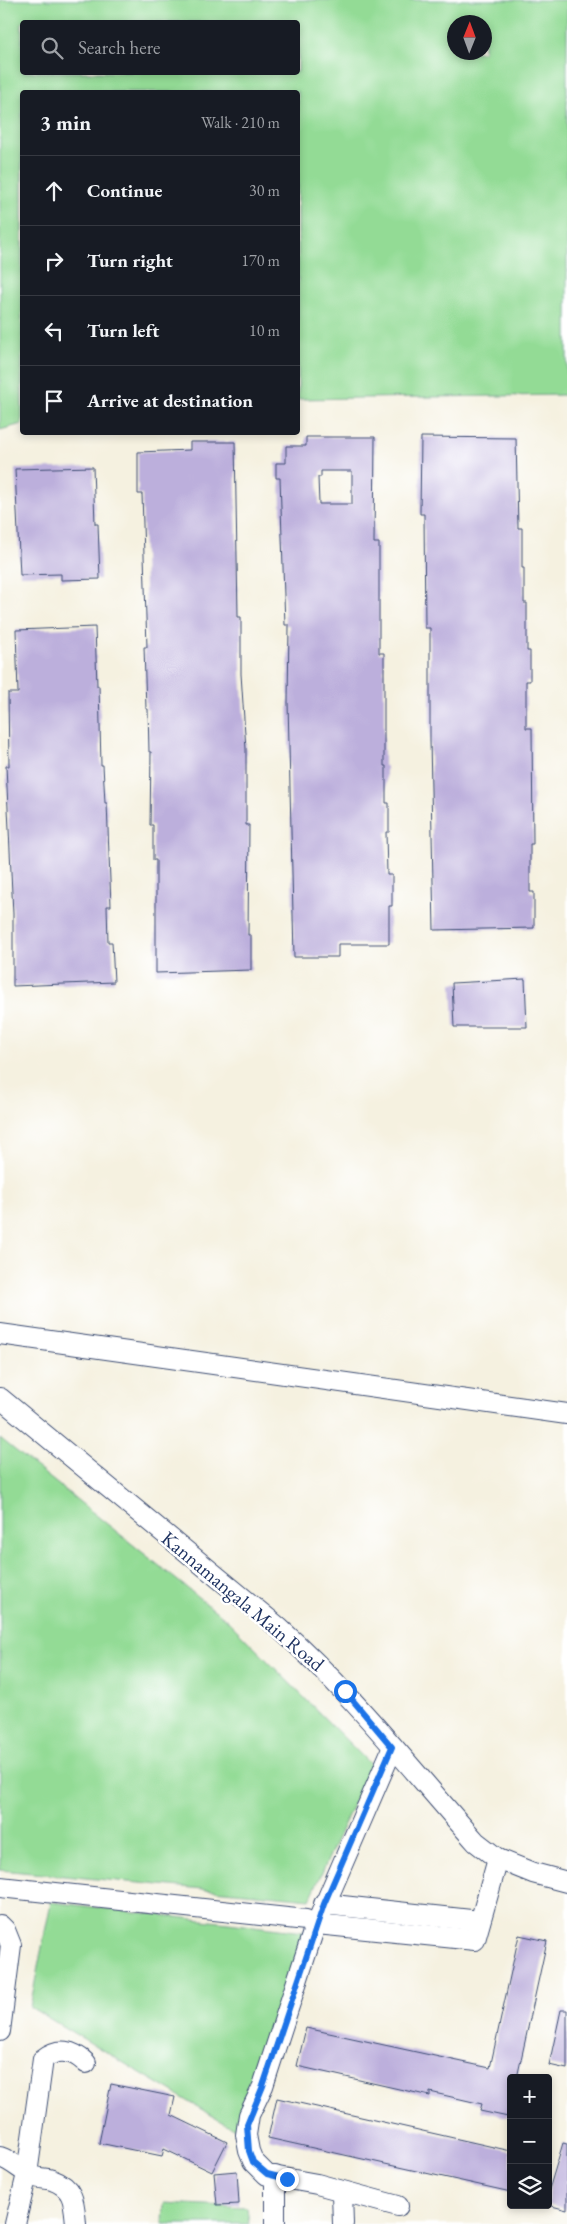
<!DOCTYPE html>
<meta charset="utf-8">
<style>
:root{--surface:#171b24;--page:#20242c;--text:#f1f3f6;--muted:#9ea1a6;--line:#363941}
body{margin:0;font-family:"EB Garamond",serif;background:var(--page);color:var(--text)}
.controls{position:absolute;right:15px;bottom:15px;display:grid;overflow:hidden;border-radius:5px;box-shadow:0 2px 8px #0003}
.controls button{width:45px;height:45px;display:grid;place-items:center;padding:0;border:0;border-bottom:1px solid var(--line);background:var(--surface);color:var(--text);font:25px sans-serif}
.compass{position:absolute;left:447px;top:15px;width:45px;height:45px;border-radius:50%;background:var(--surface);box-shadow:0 2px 8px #0003;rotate:1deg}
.stop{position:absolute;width:15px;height:15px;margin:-11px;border:4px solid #1a73e8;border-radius:50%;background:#fff}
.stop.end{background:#1a73e8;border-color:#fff;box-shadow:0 1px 5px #0008}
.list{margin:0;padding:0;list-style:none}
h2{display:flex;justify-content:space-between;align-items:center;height:65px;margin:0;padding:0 20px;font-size:21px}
h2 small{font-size:16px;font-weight:400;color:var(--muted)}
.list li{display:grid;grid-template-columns:32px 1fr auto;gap:15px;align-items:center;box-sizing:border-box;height:70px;padding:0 20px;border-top:1px solid var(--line)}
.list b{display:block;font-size:19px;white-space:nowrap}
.list em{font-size:16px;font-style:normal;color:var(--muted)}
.icon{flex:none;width:28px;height:28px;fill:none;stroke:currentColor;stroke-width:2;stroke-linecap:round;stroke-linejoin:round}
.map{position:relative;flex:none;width:567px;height:2224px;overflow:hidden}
.search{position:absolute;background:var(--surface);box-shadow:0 2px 8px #0003;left:20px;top:20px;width:280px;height:55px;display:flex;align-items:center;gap:12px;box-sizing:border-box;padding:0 18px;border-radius:5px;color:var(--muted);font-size:19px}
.panel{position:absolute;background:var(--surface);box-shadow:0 2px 8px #0003;left:20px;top:90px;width:280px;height:345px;border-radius:5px}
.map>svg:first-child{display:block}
</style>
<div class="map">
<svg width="567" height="2224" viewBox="0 0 567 2224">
<rect width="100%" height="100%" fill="#fff"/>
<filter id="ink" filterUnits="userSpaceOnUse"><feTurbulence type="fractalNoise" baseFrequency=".02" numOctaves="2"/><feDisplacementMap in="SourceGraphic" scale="10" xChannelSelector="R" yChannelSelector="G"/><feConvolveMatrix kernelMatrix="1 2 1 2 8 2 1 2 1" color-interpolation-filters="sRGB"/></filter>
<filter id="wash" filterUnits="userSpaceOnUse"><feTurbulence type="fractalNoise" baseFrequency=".0096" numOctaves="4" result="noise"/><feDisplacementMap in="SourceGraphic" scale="20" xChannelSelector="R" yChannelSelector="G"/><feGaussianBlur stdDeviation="1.12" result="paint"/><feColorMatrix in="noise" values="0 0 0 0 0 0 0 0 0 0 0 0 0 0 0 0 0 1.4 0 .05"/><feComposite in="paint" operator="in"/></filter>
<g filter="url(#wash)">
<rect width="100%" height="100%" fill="#f5f1e0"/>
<g fill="#93db95" stroke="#57857a" fill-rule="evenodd">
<path d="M0 0H567V395L298 399V92H22V424L0 430ZM298 22V72H22V22ZM454 22H484V52H454Z"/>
<polygon points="0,1438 228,1621 371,1765 310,1899 0,1870"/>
<polygon points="51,1902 304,1932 243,2134 30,2007"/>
<polygon points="164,2203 247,2207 249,2224 163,2224"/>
</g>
<g id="blocks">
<g fill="#bcafdc" fill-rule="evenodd">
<path d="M306 437H375L374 543H379V653H384V766H386V803H389V832H386L387 875H392V906H389V944H338V957H294L288 702 289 625H285L280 478H276V463H286V446H306ZM321 471H352V504H319L318 477H321Z"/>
<polygon points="421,437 516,438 518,528 522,528 522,568 524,568 524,603 527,603 527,651 530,651 530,681 526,681 526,728 532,728 533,844 530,844 530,892 534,892 534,928 434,930 430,740 430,628 425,628 424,514 420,514"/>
<polygon points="190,442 235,442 238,617 241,617 241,674 246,749 246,825 249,825 248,935 251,935 251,970 156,973 156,860 153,860 153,825 150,825 151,752 149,752 148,709 146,709 144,647 147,647 142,494 138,494 138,452 190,450"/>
<polygon points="93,467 95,524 98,524 100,579 61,580 61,574 20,575 15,469"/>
<polygon points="95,627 97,686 99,686 101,765 103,765 105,803 107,803 111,906 107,906 108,942 112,942 114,982 13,986 13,914 6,766 9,766 8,693 18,693 16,630"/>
<polygon points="525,979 527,1027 454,1027 452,983"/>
<polygon points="519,1935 547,1941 517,2078 511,2078 511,2105 508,2117 480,2111 482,2104 430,2092 430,2096 297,2066 306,2028 490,2068"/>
<polygon points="561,2010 567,2010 567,2069 549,2065"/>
<polygon points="111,2084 175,2097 171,2115 227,2142 212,2172 164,2149 162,2156 99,2143"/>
<polygon points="277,2098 511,2151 511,2192 268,2138"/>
<polygon points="563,2143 567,2144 567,2210 548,2205 548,2193"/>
<polygon points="237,2171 239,2204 217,2205 214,2173"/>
</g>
</g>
</g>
<g filter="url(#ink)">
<use href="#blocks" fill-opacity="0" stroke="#3c4c72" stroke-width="1"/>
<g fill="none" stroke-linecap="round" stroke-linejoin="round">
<defs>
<g id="minor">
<polyline points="0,1334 567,1414"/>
<path d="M0 1398 278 1627C351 1692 411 1769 476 1842L498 1859 533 1873 567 1882"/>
<polyline points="0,1887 306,1920 311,1924 313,1932 263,2086 249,2115 246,2135 249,2151 253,2161 267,2175 317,2184 398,2206"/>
<polyline points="324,1904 480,1921"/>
<polyline points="317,1924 475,1940 498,1859"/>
<polyline points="0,1925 5,1930 11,1945 0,2031"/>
<polyline points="313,1932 393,1747"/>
<path d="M0 2157C13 2161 21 2171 33 2176 39 2179 46 2178 52 2180 75 2188 74 2204 76 2224"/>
<polyline points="342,2192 343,2224"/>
<path d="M15 2224 27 2174 43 2059C58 2047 73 2050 86 2063"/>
<polyline points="275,2224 275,2176"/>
</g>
</defs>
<use href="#minor" stroke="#3c4c72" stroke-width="22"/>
<use href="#minor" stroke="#fff" stroke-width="20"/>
</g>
</g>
<g fill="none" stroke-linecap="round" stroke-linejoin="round" filter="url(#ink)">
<polyline stroke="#1a73e8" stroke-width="6" points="287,2179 267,2174 253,2162 249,2151 247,2125 263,2086 324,1904 392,1747 345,1691"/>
</g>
<g text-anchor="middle" stroke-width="5" stroke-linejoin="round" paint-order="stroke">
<g font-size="20" fill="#1b2f5e" stroke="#fff">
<text transform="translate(243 1601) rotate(40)" y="7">Kannamangala Main Road</text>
</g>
</g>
</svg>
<div class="controls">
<button>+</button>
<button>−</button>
<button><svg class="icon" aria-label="layers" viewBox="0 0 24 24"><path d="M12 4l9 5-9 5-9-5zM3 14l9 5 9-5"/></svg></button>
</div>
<svg class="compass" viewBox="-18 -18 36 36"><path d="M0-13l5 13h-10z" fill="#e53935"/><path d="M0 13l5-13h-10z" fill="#9ea1a6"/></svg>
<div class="stop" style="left:345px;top:1691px"></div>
<div class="stop end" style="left:287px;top:2179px"></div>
<div class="search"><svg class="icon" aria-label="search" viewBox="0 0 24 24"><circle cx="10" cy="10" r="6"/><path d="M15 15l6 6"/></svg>Search here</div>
<section class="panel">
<h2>3 min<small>Walk · 210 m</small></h2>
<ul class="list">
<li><svg class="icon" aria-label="ahead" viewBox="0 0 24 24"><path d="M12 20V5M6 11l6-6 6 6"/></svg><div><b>Continue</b></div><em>30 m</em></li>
<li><svg class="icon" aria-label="right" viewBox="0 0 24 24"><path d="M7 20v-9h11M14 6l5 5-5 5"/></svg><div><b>Turn right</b></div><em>170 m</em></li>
<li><svg class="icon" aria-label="left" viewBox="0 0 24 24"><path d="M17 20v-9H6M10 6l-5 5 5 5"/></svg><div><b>Turn left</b></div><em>10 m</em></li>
<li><svg class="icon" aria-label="arrive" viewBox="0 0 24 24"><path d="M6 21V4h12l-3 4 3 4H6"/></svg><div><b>Arrive at destination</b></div></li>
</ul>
</section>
</div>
